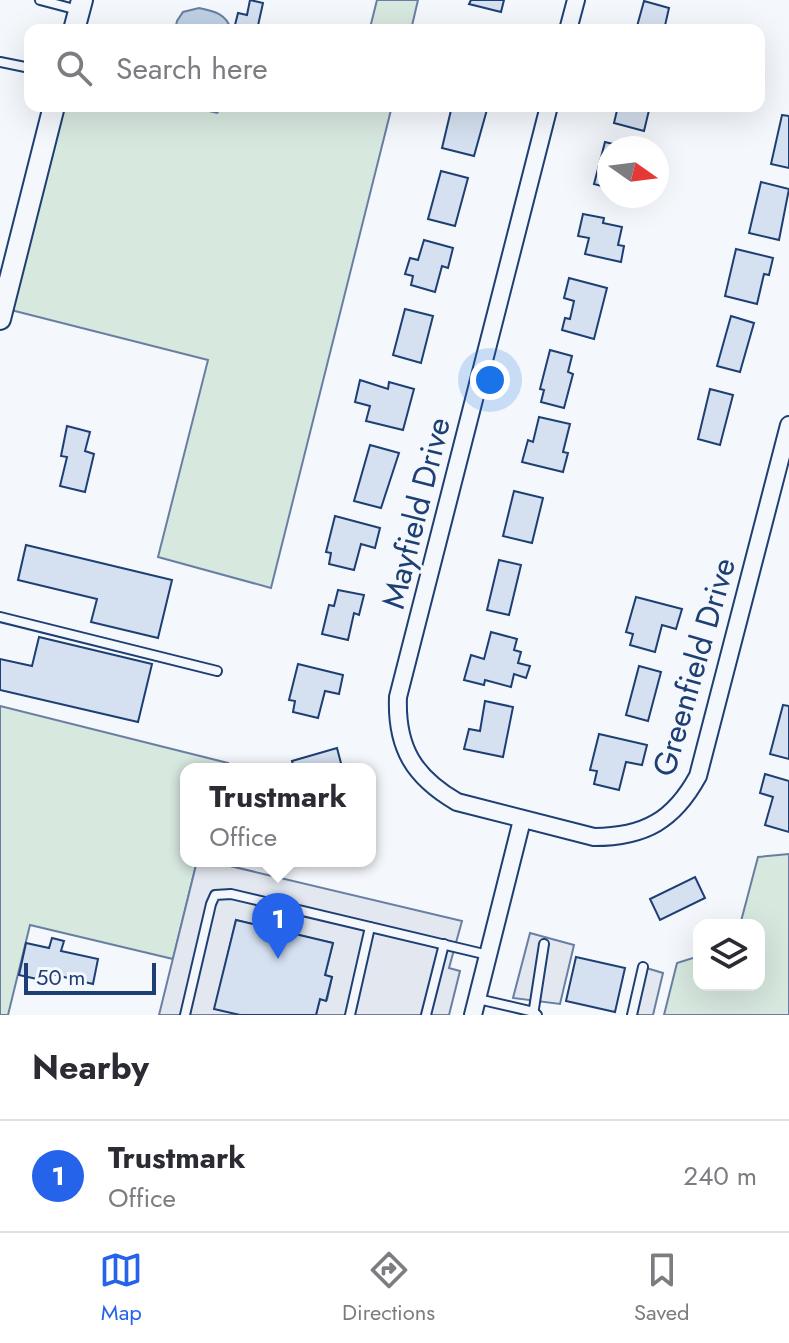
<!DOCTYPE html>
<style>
:root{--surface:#fff;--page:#f2f2f3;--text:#2b2b33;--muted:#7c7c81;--line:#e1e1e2;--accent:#2563eb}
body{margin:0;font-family:Jost,sans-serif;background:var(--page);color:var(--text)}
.controls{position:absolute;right:24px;bottom:24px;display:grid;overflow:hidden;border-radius:16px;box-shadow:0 8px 32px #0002}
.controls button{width:72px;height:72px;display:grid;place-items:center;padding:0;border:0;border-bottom:2px solid var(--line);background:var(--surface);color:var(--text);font:40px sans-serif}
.compass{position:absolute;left:597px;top:136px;width:72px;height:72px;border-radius:50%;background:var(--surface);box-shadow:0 8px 32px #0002;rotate:104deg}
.scale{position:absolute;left:24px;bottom:20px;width:132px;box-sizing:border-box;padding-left:8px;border:4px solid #1d3f73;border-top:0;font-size:22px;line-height:28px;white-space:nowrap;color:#1d3f73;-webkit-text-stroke:6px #f4f7fb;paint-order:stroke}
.you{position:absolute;left:490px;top:380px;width:28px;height:28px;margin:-20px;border:6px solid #fff;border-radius:50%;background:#1a73e8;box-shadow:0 0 0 12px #1a73e833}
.badge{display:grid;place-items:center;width:52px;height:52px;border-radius:50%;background:var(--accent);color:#fff;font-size:26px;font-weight:700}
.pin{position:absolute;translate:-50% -66px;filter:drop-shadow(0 2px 4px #0008)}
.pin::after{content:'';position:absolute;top:42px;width:28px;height:24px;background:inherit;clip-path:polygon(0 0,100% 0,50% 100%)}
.popup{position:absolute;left:180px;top:763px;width:196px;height:104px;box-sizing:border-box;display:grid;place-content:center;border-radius:16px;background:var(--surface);filter:drop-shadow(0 2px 6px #0005);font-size:26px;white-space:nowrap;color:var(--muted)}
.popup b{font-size:30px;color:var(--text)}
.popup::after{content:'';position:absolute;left:50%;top:100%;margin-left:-16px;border:16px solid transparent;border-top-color:var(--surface)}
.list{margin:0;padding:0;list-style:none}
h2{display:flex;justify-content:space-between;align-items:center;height:104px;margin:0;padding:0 32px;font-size:34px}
h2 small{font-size:26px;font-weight:400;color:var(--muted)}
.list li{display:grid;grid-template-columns:52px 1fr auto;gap:24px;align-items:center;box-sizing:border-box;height:112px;padding:0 32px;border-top:2px solid var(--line)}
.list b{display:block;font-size:30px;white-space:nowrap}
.list p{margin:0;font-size:26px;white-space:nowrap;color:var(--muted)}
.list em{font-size:26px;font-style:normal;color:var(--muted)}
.icon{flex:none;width:44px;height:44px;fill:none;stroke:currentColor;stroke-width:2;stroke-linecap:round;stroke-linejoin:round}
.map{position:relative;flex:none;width:789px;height:1015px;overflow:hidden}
.search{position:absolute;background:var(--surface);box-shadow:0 8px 32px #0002;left:24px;right:24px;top:24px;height:88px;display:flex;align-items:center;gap:20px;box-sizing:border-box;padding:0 28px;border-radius:16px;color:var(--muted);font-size:30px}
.sheet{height:216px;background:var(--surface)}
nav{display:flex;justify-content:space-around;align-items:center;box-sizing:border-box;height:112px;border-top:2px solid var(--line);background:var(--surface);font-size:22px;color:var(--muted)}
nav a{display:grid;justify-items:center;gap:4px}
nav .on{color:var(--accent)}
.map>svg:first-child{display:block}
</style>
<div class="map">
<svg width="789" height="1015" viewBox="0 0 789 1015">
<rect width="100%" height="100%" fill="#f4f7fb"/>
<g fill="#d7e8df" stroke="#687fa3" stroke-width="2">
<polygon points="377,0 418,0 411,30 365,30 371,24"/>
<polygon points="54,106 188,106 217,113 224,106 392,106 271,588 158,557 208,360 3,308"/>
<polygon points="0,706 228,763 226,769 186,769 186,861 197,861 173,959 30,925 8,1015 0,1015"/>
<polygon points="789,854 789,1015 664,1015 677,963 699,956 699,985 759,985 759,925 740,925 758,857"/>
</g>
<g fill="#e3e8f0" stroke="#687fa3" stroke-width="2">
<polygon points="197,861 209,861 462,921 449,968 460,971 449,1015 316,1015 320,999 327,1000 332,977 325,975 333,943 236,920 215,1008 240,1015 159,1015"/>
<polygon points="530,933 574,945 560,1004 513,998"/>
<polygon points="643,967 663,973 653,1015 633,1015"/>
</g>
<path fill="#bed0e5" stroke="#687fa3" stroke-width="2" d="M199 8C214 11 227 14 231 30H175L177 21 183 12Z"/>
<g fill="#d5e0f0" stroke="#1d3f73" stroke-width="2">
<polygon points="250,0 263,3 257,30 235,25 238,13 247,15"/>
<polygon points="471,0 504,0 501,12 469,4"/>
<polygon points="644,1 669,8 664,30 636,30"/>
<polygon points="452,106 488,106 474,156 442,148"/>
<polygon points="618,106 650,106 644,131 614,123"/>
<polygon points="782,115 789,116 789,168 771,164"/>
<polygon points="605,142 629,148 609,148 609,188 594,184"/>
<polygon points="441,171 468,178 455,226 428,219"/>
<polygon points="761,182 789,189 779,240 749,233"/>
<polygon points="583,214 604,218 603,223 622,227 618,245 624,246 621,262 585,254 589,238 578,236"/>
<polygon points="424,240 453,248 448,268 442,266 435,292 411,285 413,276 405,274 410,258 418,260"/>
<polygon points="736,249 773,258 769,275 764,274 757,304 725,296"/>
<polygon points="569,278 607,288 594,339 562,330 565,318 570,319 574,301 564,298"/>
<polygon points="405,309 433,316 421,363 393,355"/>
<polygon points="731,316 754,323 740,372 717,366"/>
<polygon points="550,350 572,356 568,372 573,374 564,408 541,402 544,390 540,389"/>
<polygon points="360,380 388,389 389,382 414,389 403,430 366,421 370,406 355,402"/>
<polygon points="710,389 733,395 720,445 698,439"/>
<polygon points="539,417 570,424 563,452 568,453 563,472 522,462 528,440 533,442"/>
<polygon points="67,426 90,432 85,451 94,454 85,492 60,486 67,457 61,456"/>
<polygon points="370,445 399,453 381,508 354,501"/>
<polygon points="514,491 543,498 532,543 503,536"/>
<polygon points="335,516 380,528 375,548 361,544 354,570 329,564 331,553 326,552"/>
<polygon points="26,545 172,580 158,638 91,622 97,599 18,580"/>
<polygon points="499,560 521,565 509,615 487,610"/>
<polygon points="338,590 364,595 359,615 354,613 348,640 322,634 329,605 334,606"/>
<polygon points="636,597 682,609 676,629 662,625 655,652 630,645 633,634 626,632"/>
<polygon points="491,632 517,639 514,650 521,652 518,663 530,666 526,678 514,674 511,687 485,680 484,685 464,680 471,655 484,659"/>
<polygon points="39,637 152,664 138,722 0,690 0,659 32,666"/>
<polygon points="298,664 343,675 339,694 325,691 318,718 293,712 295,701 289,700"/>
<polygon points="639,666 661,672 648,721 626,715"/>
<polygon points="485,701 513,707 503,757 464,749 469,729 480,731"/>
<polygon points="783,705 789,706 789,759 770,754"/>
<polygon points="599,734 647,745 642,765 626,762 619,790 594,784 597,771 590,770"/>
<polygon points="337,748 342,767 294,769 292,761"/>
<polygon points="765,774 789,781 789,832 765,825 773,797 760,793"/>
<polygon points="695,877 705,898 660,920 650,899"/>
<polygon points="236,920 333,943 325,975 332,977 326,1001 320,999 316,1015 240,1015 214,1009"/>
<polygon points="52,938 64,941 61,951 98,959 93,984 39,971 37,979 19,975 26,943 49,948"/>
<polygon points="576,957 625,968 615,1012 566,1001"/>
</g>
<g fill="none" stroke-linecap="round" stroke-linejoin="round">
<defs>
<g id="service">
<polyline points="40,0 78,10"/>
<polyline points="0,62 30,68"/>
<polyline points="0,617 217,671"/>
<polyline points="478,999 534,1012 537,1015"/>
<polyline points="185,1015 211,904 215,895 231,894 488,955"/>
<polyline points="350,1015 370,927"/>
<polyline points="426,1015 444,944"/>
<polyline points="533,1015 544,944"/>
<polyline points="632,1015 643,967"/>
</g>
<g id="minor">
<polyline points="568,30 576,0"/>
<path d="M549 106 398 697C396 748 414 777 457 802L594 837C645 837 674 820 698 776L789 425"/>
<polyline points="473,1015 522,820"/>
</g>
<g id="tertiary">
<polyline points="74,30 82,0"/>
<polyline points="0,319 54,106"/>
</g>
</defs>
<use href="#service" stroke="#1d3f73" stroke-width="12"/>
<use href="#minor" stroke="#1d3f73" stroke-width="20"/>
<use href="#tertiary" stroke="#1d3f73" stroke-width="24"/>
<use href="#service" stroke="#f4f7fb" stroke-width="8"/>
<use href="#minor" stroke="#f4f7fb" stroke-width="16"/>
<use href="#tertiary" stroke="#f4f7fb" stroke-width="20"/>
</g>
<g text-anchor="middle" stroke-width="6" stroke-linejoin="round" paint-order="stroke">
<g font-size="32" fill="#1d3f73" stroke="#f4f7fb">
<text transform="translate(416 513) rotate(-76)" y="11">Mayfield Drive</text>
<text transform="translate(694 667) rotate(-74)" y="11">Greenfield Drive</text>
</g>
</g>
</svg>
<div class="controls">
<button><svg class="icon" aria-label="layers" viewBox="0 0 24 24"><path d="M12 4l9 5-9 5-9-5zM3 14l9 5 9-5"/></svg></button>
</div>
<svg class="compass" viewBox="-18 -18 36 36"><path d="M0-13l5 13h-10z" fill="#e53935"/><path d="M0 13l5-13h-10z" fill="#7c7c81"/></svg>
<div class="scale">50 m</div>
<div class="you"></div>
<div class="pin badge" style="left:278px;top:959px">1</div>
<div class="popup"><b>Trustmark</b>Office</div>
<div class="search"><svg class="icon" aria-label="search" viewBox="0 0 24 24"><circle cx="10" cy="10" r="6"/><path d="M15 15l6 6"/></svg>Search here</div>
</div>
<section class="sheet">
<h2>Nearby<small></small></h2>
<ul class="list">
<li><span class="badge">1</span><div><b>Trustmark</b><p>Office</p></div><em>240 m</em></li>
</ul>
</section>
<nav>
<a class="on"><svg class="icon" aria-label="map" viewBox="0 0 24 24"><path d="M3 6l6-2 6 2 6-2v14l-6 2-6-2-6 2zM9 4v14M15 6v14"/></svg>Map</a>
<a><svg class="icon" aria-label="directions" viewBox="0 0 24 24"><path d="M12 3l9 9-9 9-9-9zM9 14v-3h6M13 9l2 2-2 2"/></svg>Directions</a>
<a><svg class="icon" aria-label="saved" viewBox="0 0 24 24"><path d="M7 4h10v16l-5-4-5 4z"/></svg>Saved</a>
</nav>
